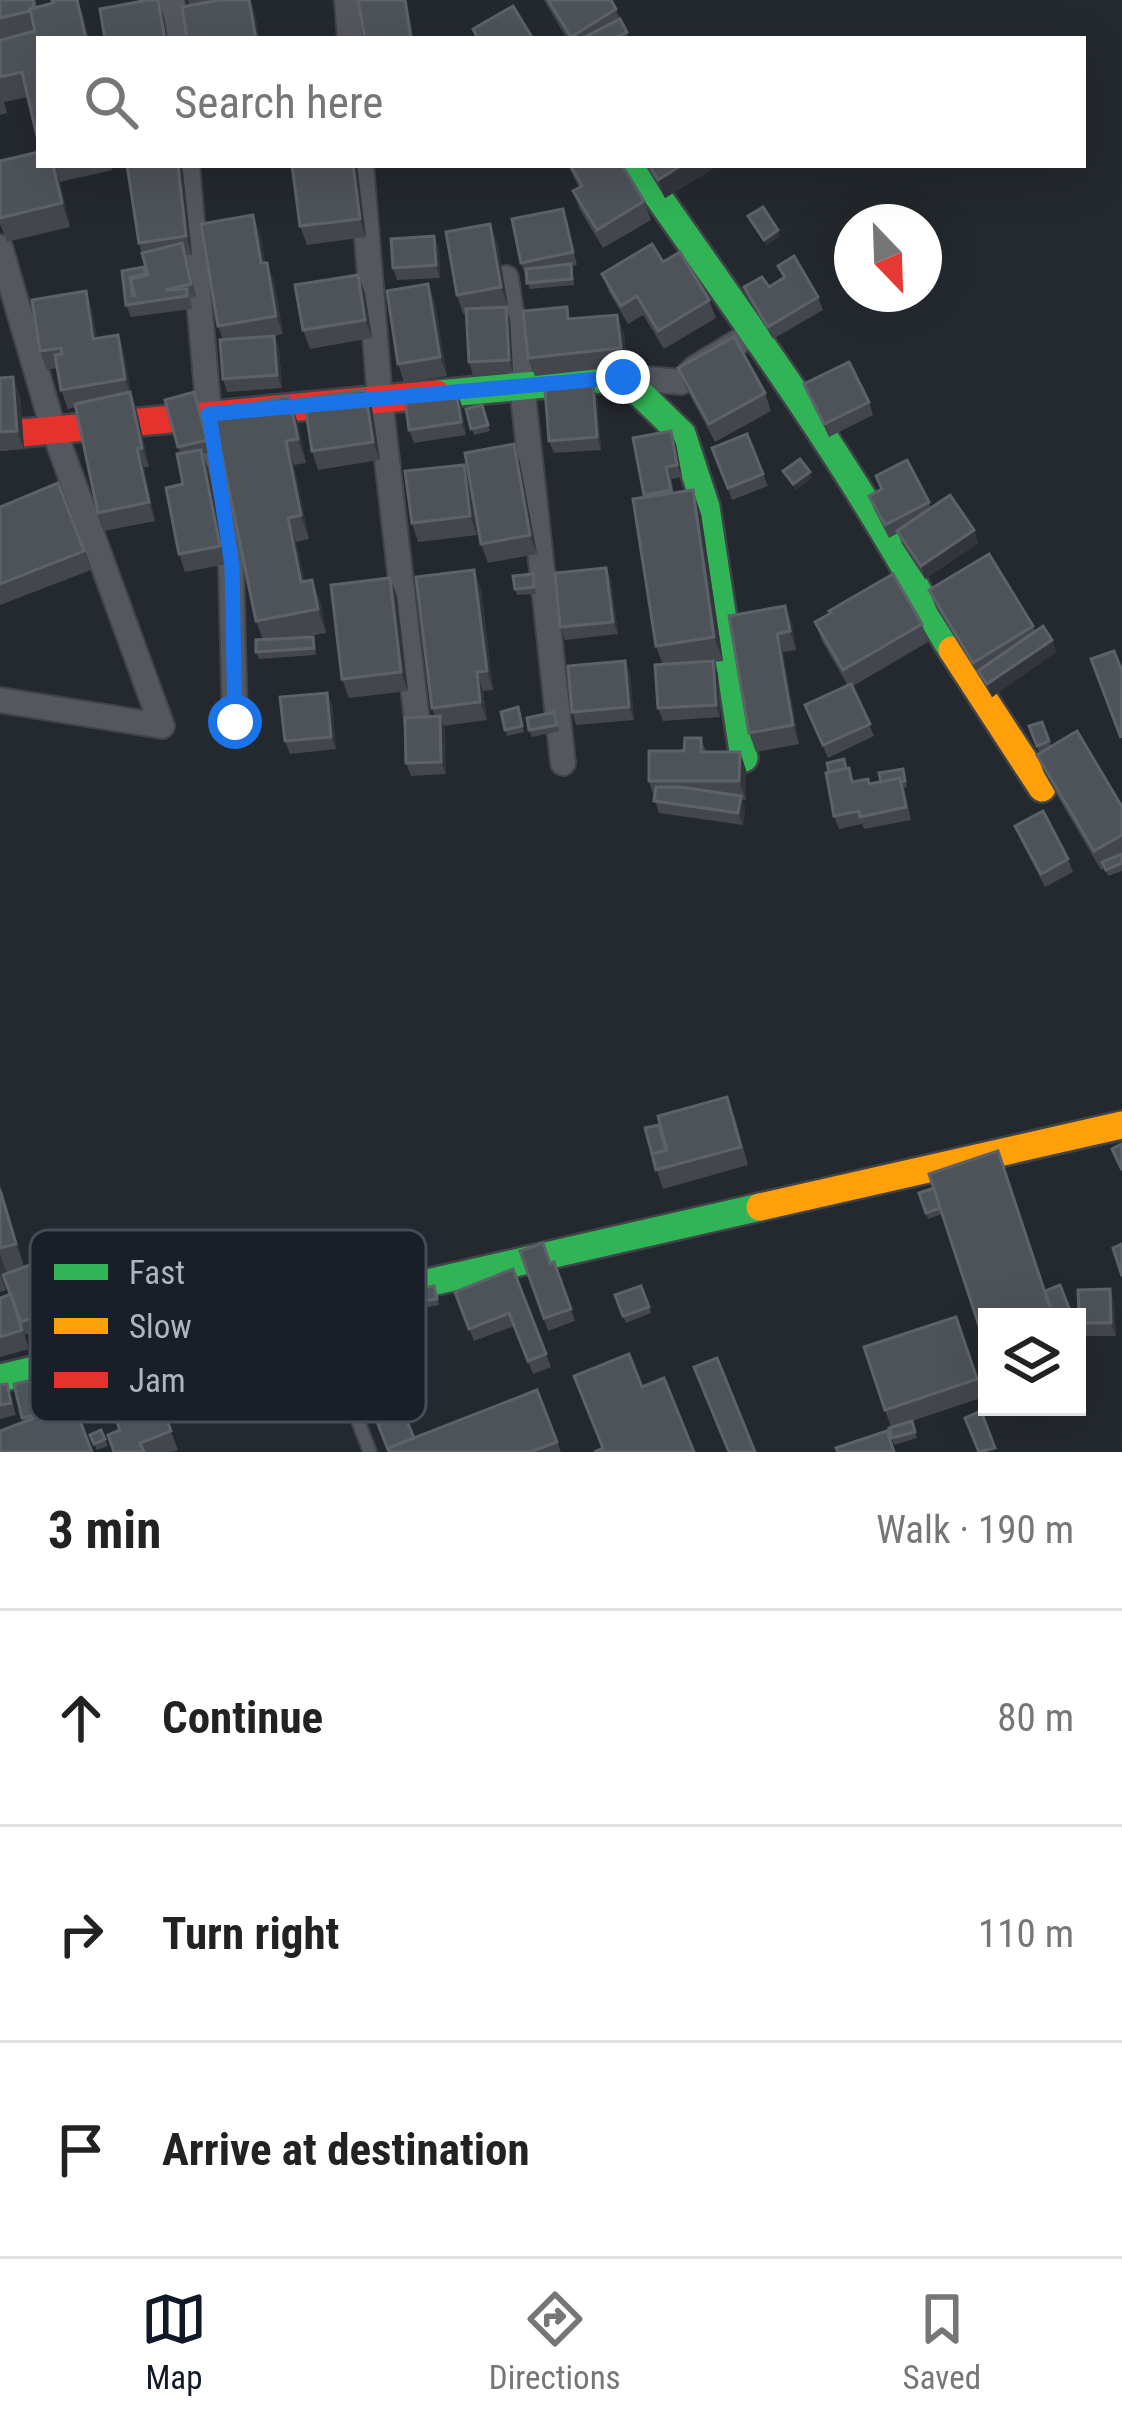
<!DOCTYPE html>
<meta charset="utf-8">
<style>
:root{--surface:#fff;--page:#f6f6f6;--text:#222;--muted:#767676;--line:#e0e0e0;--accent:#111827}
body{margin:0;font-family:"Roboto Condensed",sans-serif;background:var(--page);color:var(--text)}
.controls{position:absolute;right:36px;bottom:36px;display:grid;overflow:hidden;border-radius:0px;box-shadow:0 12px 48px #0002}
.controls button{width:108px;height:108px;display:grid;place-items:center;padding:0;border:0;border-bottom:3px solid var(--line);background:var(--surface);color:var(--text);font:60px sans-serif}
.compass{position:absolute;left:834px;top:204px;width:108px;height:108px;border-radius:50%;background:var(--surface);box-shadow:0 12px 48px #0002;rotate:157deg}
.stop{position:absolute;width:36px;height:36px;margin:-27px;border:9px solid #1a73e8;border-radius:50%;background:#fff}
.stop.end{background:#1a73e8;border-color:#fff;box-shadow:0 3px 12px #0008}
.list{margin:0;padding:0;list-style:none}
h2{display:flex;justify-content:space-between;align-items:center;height:156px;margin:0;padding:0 48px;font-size:51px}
h2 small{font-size:39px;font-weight:400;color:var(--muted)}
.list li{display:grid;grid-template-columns:78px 1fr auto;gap:36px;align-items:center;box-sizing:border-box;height:216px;padding:0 48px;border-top:3px solid var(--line)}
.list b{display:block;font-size:45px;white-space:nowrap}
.list em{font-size:39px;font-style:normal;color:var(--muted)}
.icon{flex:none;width:66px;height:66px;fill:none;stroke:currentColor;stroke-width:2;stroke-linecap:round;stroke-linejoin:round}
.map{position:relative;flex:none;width:1122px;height:1452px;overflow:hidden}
.search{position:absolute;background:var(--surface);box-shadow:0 12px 48px #0002;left:36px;right:36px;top:36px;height:132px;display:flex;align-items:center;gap:30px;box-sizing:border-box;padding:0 42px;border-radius:0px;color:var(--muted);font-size:45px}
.sheet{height:804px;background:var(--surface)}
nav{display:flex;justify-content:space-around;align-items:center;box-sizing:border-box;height:168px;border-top:3px solid var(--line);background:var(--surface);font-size:33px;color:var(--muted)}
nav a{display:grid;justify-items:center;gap:6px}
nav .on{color:var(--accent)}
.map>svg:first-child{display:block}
</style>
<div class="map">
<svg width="1122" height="1452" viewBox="0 0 1122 1452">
<rect width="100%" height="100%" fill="#24292f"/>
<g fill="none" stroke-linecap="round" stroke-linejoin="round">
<defs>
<polyline id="lane" points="314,1308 370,1452"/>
<g id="street">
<polyline points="347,0 350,39"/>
<polyline points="172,1 176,39"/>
<polyline points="187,165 209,414 231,566 235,722"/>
<polyline points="361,165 380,399 419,738"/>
<polyline points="0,247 53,428 162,726 0,700"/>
<polyline points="506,278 522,386 563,763"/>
<polyline points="623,377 681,382 695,368 753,333"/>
</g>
<g id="fast">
<path d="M636 165C725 293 818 419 897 554 916 586 932 619 952 650"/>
<polyline points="437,394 623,377 682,434 706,507 744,758"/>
<polyline points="0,1378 283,1311 344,1302 760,1207"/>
</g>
<g id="slow">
<polyline points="952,650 1042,788"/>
<polyline points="760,1207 1122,1125"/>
</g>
<polyline id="jam" points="0,435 437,394"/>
</defs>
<use href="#lane" stroke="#404348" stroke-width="16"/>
<use href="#street" stroke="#404348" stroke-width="28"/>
<use href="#fast" stroke="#404348" stroke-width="32"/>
<use href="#slow" stroke="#404348" stroke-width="32"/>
<use href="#jam" stroke="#404348" stroke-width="32"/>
<use href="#lane" stroke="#54575d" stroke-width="12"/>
<use href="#street" stroke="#54575d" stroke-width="24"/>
<use href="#fast" stroke="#30b455" stroke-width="27"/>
<use href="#slow" stroke="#ff9f0a" stroke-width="27"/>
<use href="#jam" stroke="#e5322d" stroke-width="27"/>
</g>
<g fill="#43474d">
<polygon points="0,0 36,0 37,7 84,17 28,97 4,102 7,113 0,115 0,40 35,31 0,38"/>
<polygon points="188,0 250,0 255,13 259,39 187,39 189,5"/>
<polygon points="544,0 611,0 630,39 567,39"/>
<polygon points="0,161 39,165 111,165 112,170 60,182 70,227 7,242 0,224"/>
<polygon points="127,165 181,165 192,255 186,255 196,296 190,298 192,309 131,317 126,305 122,271 148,275 139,243"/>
<polygon points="292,165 357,165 366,237 307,245 300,226"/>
<polygon points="568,165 622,165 644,201 651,220 603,248 580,210 573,191 579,188"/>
<polygon points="645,165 719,165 665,198"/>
<polygon points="563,209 577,265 572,266 574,285 530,289 521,263"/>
<polygon points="260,233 265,263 274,281 283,334 274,336 279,348 282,388 227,392 223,379 223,340 218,326"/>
<polygon points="434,236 439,249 440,278 397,280 393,268"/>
<polygon points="497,242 508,306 502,307 510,319 513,372 473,375 469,362 466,313 463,314 457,295"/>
<polygon points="663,262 709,300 716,318 664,349 643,315 628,324 609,292 602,274"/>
<polygon points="778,266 818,297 823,310 773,339 749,300 744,287 769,287 783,278"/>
<polygon points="428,284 435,303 447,376 404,382 398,364"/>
<polygon points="365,293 372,338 310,349 303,330"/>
<polygon points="92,310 97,338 124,353 131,394 137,411 149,467 144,467 155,521 104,531 98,513 75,407 68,409 61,390 57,368 47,370 40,351"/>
<polygon points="572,319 624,333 627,366 535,376 528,358"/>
<polygon points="678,368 765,393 771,411 715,442 685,386"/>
<polygon points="0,378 20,395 24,449 0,451"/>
<polygon points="804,384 869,402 873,415 829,437"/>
<polygon points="365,390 372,408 380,460 318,470 312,451"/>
<polygon points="456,391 461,403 466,435 414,443 409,430"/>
<polygon points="597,397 601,450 554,453 549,441"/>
<polygon points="165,400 198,405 211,452 203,454 208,468 227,564 185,572 179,554 183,484 180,453"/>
<polygon points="482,405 490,431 474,435 466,409"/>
<polygon points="213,412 297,420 306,463 294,465 309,539 296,542 305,582 312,580 321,604 326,633 305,637 315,643 316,655 259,659 256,652 263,640 256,621"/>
<polygon points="747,434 768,486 732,500 712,448"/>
<polygon points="633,438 676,444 682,477 671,479 674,493 701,514 723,661 714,662 718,674 720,717 663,721 658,708 663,665 656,646 645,497"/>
<polygon points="514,444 520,463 537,554 488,563 481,544 472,492 477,535 418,542 412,523"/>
<polygon points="876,476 929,502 931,508 974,530 978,543 925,579 902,544 898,533 889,538 874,509 869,496 881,489"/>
<polygon points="0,507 84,551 91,570 0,605"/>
<polygon points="606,568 611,580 618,634 565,640 560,627"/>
<polygon points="533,574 536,594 517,595 515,589"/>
<polygon points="481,588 493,690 483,691 487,720 443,726 446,774 411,776 406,763 435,716 432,708"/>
<polygon points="929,590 1033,626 1035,631 1052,640 1056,652 992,697 936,608"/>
<polygon points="397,596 408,691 349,698 342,679"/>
<polygon points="785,606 792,624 796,650 783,652 799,744 756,752 749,733"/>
<polygon points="815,622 922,624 928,642 853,686 874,736 828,758 805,705 848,686 822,641"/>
<polygon points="625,661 630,673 634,720 576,725 572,712"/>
<polygon points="327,693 332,705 336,749 290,754 285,741"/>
<polygon points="518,707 524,732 507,736 501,712"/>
<polygon points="557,718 559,731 532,737 529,730"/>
<polygon points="1042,722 1051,746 1122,807 1122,871 1108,876 1105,868 1101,870 1044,773 1037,755 1045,750 1039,752 1029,726"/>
<polygon points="701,738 706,752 740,752 746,770 746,800 742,800 745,808 743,825 659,813 649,781"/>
<polygon points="847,769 854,782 869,784 905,776 907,787 904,788 911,820 864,829 862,824 839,829 834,816"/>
<polygon points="1015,826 1068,859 1073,872 1045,887 1020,839"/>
<polygon points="734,1115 748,1165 663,1189 655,1165"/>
<polygon points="0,1184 24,1267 30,1265 52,1324 25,1335 22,1327 29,1349 0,1357 0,1298 10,1295 6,1284 6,1290 0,1292"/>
<polygon points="919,1193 1069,1308 1072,1315 1079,1315 1114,1302 1116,1336 1077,1336 1077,1317 987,1317 942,1214 928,1219"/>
<polygon points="520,1251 550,1264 554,1262 575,1321 548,1331"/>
<polygon points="513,1269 551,1367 533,1374 514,1326 474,1341 455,1292"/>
<polygon points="641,1286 651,1313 626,1323 615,1295"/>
<polygon points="436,1292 439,1305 413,1310 411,1303"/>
<polygon points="956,1317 984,1397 912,1421 917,1438 894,1445 889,1428 891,1427 885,1410"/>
<polygon points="145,1364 178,1450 172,1452 114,1452"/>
<polygon points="83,1382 91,1416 79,1418 23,1422 14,1384"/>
<polygon points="7,1384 16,1415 0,1419 0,1385"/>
<polygon points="537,1390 561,1452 389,1452 414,1438"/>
<polygon points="101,1430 108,1446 97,1450 90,1435"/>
</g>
<g fill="#32363c">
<polygon points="77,0 84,17 89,39 86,39"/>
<polygon points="158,0 164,17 168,39 165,39"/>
<polygon points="249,0 255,13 259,39 256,39"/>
<polygon points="405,0 407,0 414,39 411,39"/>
<polygon points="54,165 60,182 70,227 62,203"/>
<polygon points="178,165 181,165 183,171 192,255 186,236"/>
<polygon points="353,165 357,165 366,237 360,219"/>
<polygon points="682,165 719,165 665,198 658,180"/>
<polygon points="253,215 260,233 268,282 261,263"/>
<polygon points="490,224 497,242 508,306 501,287"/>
<polygon points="778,230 780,236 766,246 764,240"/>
<polygon points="434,236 439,249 440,278 436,265"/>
<polygon points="267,263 274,281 283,334 276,316"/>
<polygon points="358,275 365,293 372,338 365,320"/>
<polygon points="428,284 435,303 447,376 440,357"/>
<polygon points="86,291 92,310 100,357 93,339"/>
<polygon points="506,307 510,319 513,372 509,360"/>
<polygon points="617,315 624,333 627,366 621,348"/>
<polygon points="118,335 124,353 131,394 137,411 149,467 142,448 131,397 125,379"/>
<polygon points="274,336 279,348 282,388 277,375"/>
<polygon points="13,377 20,395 24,449 17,431"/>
<polygon points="593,385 597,397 601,450 597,437"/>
<polygon points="365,390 372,408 380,460 373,442"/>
<polygon points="456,391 461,403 466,435 461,422"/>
<polygon points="289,396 297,420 306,463 298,439"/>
<polygon points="671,431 676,444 682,477 677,465"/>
<polygon points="286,441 294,465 309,539 301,515"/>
<polygon points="514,444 520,463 537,554 530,535"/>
<polygon points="137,449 144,467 155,521 149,502"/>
<polygon points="201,450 208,468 227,564 220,546"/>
<polygon points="464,465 471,483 477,535 470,516"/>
<polygon points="810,472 812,478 795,491 793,484"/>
<polygon points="693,490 701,514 723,661 714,637"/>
<polygon points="288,518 296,542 310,606 301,582"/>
<polygon points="974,530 978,543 925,579 921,566"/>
<polygon points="606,568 611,580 618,634 613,622"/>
<polygon points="474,570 481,588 493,690 487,671"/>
<polygon points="390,578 397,596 408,691 401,672"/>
<polygon points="312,580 321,604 326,633 318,609"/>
<polygon points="785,606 792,624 796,650 790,631"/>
<polygon points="777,634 783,652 799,744 793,725"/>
<polygon points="1052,640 1056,652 992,697 987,684"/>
<polygon points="625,661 630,673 634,720 629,707"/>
<polygon points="713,661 718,674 720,717 716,705"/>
<polygon points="477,672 483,691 487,720 480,702"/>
<polygon points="327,693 332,705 336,749 331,737"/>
<polygon points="440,716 445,729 446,774 441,762"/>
<polygon points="740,752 746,770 746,800 739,781"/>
<polygon points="741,796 745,808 743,825 738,813"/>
<polygon points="0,1184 25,1268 16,1244"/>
<polygon points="0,1255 7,1273 6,1290 0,1275"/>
<polygon points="1110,1289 1114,1302 1116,1336 1111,1323"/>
</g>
<g fill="#4e5359" stroke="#5d626a" stroke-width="3">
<polygon points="0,0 33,0 34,8 30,9 30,11 0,18"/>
<polygon points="52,0 77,0 86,39 39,39 39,145 22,72 0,77 0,40 35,31 30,9 53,3"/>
<polygon points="148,0 158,0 165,39 105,39 100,9"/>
<polygon points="219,0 249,0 256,39 187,39 182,7"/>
<polygon points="358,0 405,0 411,39 365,39"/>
<polygon points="548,0 611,0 616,9 571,37"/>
<polygon points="513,6 533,39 478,39 473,29"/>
<polygon points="620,19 627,32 612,39 581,39"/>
<polygon points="39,152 39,165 53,165 62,203 0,218 0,161"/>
<polygon points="127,165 178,165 186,236 139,243"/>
<polygon points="292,165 353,165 360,219 300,226"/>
<polygon points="570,165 622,165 644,201 597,230 573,191 582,186"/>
<polygon points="649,165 682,165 658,180"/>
<polygon points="763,207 778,230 764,240 748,216"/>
<polygon points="563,209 573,252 521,263 512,219"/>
<polygon points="253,215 261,263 267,263 276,316 218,326 201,224"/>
<polygon points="490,224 501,287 457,295 446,232"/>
<polygon points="434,236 436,265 393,268 391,239"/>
<polygon points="182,243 191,284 165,290 187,289 187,296 126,305 122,271 144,267 145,274 130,277 132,296 135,296 131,279 148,275 142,253"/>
<polygon points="652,244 663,262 680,252 709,300 658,331 637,296 621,306 602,274"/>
<polygon points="794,256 818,297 768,327 744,287 762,277 769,287 785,277 778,266"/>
<polygon points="571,264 572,279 527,283 526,269"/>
<polygon points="358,275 365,320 303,330 295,285"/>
<polygon points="428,284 440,357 398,364 387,291"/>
<polygon points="86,291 93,339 118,335 125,379 61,390 55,355 62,354 61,348 40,351 32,300"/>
<polygon points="506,307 509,360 469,362 466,309"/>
<polygon points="567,307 568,319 617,315 621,348 528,358 523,311"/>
<polygon points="274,336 277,375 223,379 220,340"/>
<polygon points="734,337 765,393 709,424 678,368"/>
<polygon points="849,362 869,402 824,424 804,384"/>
<polygon points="13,377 17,431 0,432 0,378"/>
<polygon points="593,385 597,437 549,441 545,389"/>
<polygon points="365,390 373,442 312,451 304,399"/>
<polygon points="456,391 461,422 409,430 405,399"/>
<polygon points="130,392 142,448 137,449 149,502 98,513 75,404"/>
<polygon points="194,392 207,440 178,447 165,400"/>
<polygon points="289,396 298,439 286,441 301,515 288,518 301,582 312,580 318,609 256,621 213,412"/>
<polygon points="482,405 488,425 471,429 466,409"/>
<polygon points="671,431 677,465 666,467 671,490 644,495 633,438"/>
<polygon points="747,434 763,474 728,488 712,448"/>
<polygon points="514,444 530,535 481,544 465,453"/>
<polygon points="201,450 220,546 179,554 166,488 183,484 177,454"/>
<polygon points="800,459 810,472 793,484 783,471"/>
<polygon points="907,460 929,502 885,525 869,496 882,489 876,476"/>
<polygon points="464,465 470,516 412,523 405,471"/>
<polygon points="58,483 84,551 0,584 0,507"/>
<polygon points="693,490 714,637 656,646 633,499"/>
<polygon points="950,495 974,530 921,566 897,531"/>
<polygon points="989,554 1033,626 973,663 929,590"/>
<polygon points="606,568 613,622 560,627 555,573"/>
<polygon points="474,570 487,671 477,672 480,702 432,708 416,577"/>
<polygon points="533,574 534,587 515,589 513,576"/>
<polygon points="893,574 922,624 843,670 815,622 831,613 829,611"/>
<polygon points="390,578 401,672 342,679 331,585"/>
<polygon points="785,606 790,631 777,634 793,725 749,733 729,616"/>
<polygon points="1043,626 1052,640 987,684 978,671"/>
<polygon points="313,637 314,648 256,652 256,640"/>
<polygon points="1114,651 1122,671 1121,738 1091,659"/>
<polygon points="625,661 629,707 572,712 568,666"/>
<polygon points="713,661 716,705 658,708 655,665"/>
<polygon points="851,684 870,724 823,745 805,705"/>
<polygon points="327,693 331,737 285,741 280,697"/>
<polygon points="518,707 522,726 505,730 501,712"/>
<polygon points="554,712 557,725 529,730 527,718"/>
<polygon points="440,716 441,762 406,763 405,718"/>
<polygon points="1042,722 1049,741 1037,746 1029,726"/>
<polygon points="1077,731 1122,807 1122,835 1094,851 1037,755"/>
<polygon points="685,738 701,738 701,752 740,752 739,781 649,781 649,751 684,751"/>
<polygon points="844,759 846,769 829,772 827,763"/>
<polygon points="849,768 852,782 868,779 869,784 900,778 906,807 860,817 859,811 834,816 826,773"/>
<polygon points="903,769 905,781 901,782 900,778 881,782 879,773"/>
<polygon points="656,787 681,787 741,796 738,813 654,801"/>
<polygon points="1043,811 1068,859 1041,874 1015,826"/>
<polygon points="1122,854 1122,863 1106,870 1102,862"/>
<polygon points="727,1097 741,1147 656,1170 652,1154 667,1150 658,1116"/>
<polygon points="659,1125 666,1150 652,1154 645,1128"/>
<polygon points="1122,1144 1122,1170 1112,1149"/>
<polygon points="998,1151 1053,1317 987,1317 987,1350 929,1174"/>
<polygon points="934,1188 940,1208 926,1213 919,1193"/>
<polygon points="0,1190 16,1244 0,1248"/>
<polygon points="543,1243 550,1264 554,1262 571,1309 544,1318 520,1251"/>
<polygon points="1122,1244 1122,1276 1113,1248"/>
<polygon points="30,1265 48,1312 21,1322 3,1275"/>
<polygon points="513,1269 546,1354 528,1361 509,1313 469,1329 455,1292"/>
<polygon points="1060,1285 1069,1308 1053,1315 1045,1291"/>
<polygon points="434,1286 437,1299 411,1303 409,1291"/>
<polygon points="641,1286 649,1307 623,1316 615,1295"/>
<polygon points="1110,1289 1111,1323 1077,1323 1077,1317 1060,1317 1060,1315 1079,1315 1078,1290"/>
<polygon points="11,1294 22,1330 0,1337 0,1298"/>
<polygon points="956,1317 977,1379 885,1410 864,1347"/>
<polygon points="629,1354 642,1387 664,1378 694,1452 594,1452 603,1448 574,1376"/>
<polygon points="717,1358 755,1452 729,1452 694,1367"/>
<polygon points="145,1364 171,1431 140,1443 144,1452 114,1452 108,1435 120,1430 101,1381"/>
<polygon points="79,1369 86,1403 75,1406 73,1403 52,1411 22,1418 14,1384"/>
<polygon points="7,1384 11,1403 0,1405 0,1385"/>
<polygon points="537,1390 557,1442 530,1452 390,1452 388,1448"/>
<polygon points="73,1403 92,1452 0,1452 0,1431"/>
<polygon points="981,1411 995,1448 979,1452 965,1418"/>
<polygon points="404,1414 414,1438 388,1448 389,1452 378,1424"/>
<polygon points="912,1421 915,1432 892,1438 889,1428"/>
<polygon points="101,1430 105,1439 94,1444 90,1435"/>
<polygon points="887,1431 894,1452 838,1452 836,1448"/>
</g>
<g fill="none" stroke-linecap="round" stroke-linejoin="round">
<polyline stroke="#1a73e8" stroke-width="15" points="235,722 232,566 209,414 623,377"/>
</g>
<rect x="30" y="1230" width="396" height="192" rx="18" fill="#191f28" stroke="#454c56" stroke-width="3"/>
<rect x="54" y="1264" width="54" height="16" fill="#30b455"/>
<rect x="54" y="1318" width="54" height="16" fill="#ff9f0a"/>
<rect x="54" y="1372" width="54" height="16" fill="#e5322d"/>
<g font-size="33" fill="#adb5c1">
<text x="129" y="1284">Fast</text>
<text x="129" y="1338">Slow</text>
<text x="129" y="1392">Jam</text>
</g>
</svg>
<div class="controls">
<button><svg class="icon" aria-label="layers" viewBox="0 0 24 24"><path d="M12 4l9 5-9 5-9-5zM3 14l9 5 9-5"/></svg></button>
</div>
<svg class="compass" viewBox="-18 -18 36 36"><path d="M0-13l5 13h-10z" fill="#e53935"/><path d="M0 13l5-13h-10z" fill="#767676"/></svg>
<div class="stop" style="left:235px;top:722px"></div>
<div class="stop end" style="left:623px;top:377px"></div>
<div class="search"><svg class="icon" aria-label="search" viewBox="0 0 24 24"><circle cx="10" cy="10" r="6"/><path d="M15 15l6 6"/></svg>Search here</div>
</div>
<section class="sheet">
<h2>3 min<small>Walk · 190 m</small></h2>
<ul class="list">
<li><svg class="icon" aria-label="ahead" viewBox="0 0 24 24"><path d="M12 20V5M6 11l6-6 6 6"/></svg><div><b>Continue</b></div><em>80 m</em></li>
<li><svg class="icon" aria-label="right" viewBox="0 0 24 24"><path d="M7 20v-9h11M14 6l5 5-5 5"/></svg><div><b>Turn right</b></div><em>110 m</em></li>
<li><svg class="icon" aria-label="arrive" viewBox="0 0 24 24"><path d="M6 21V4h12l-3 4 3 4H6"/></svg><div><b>Arrive at destination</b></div></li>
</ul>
</section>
<nav>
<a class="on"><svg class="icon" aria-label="map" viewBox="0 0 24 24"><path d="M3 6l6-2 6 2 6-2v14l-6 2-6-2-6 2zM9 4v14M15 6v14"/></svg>Map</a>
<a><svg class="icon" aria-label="directions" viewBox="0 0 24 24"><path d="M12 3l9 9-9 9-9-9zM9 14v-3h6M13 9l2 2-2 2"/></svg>Directions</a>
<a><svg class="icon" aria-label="saved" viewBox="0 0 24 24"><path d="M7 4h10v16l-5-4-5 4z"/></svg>Saved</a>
</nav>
